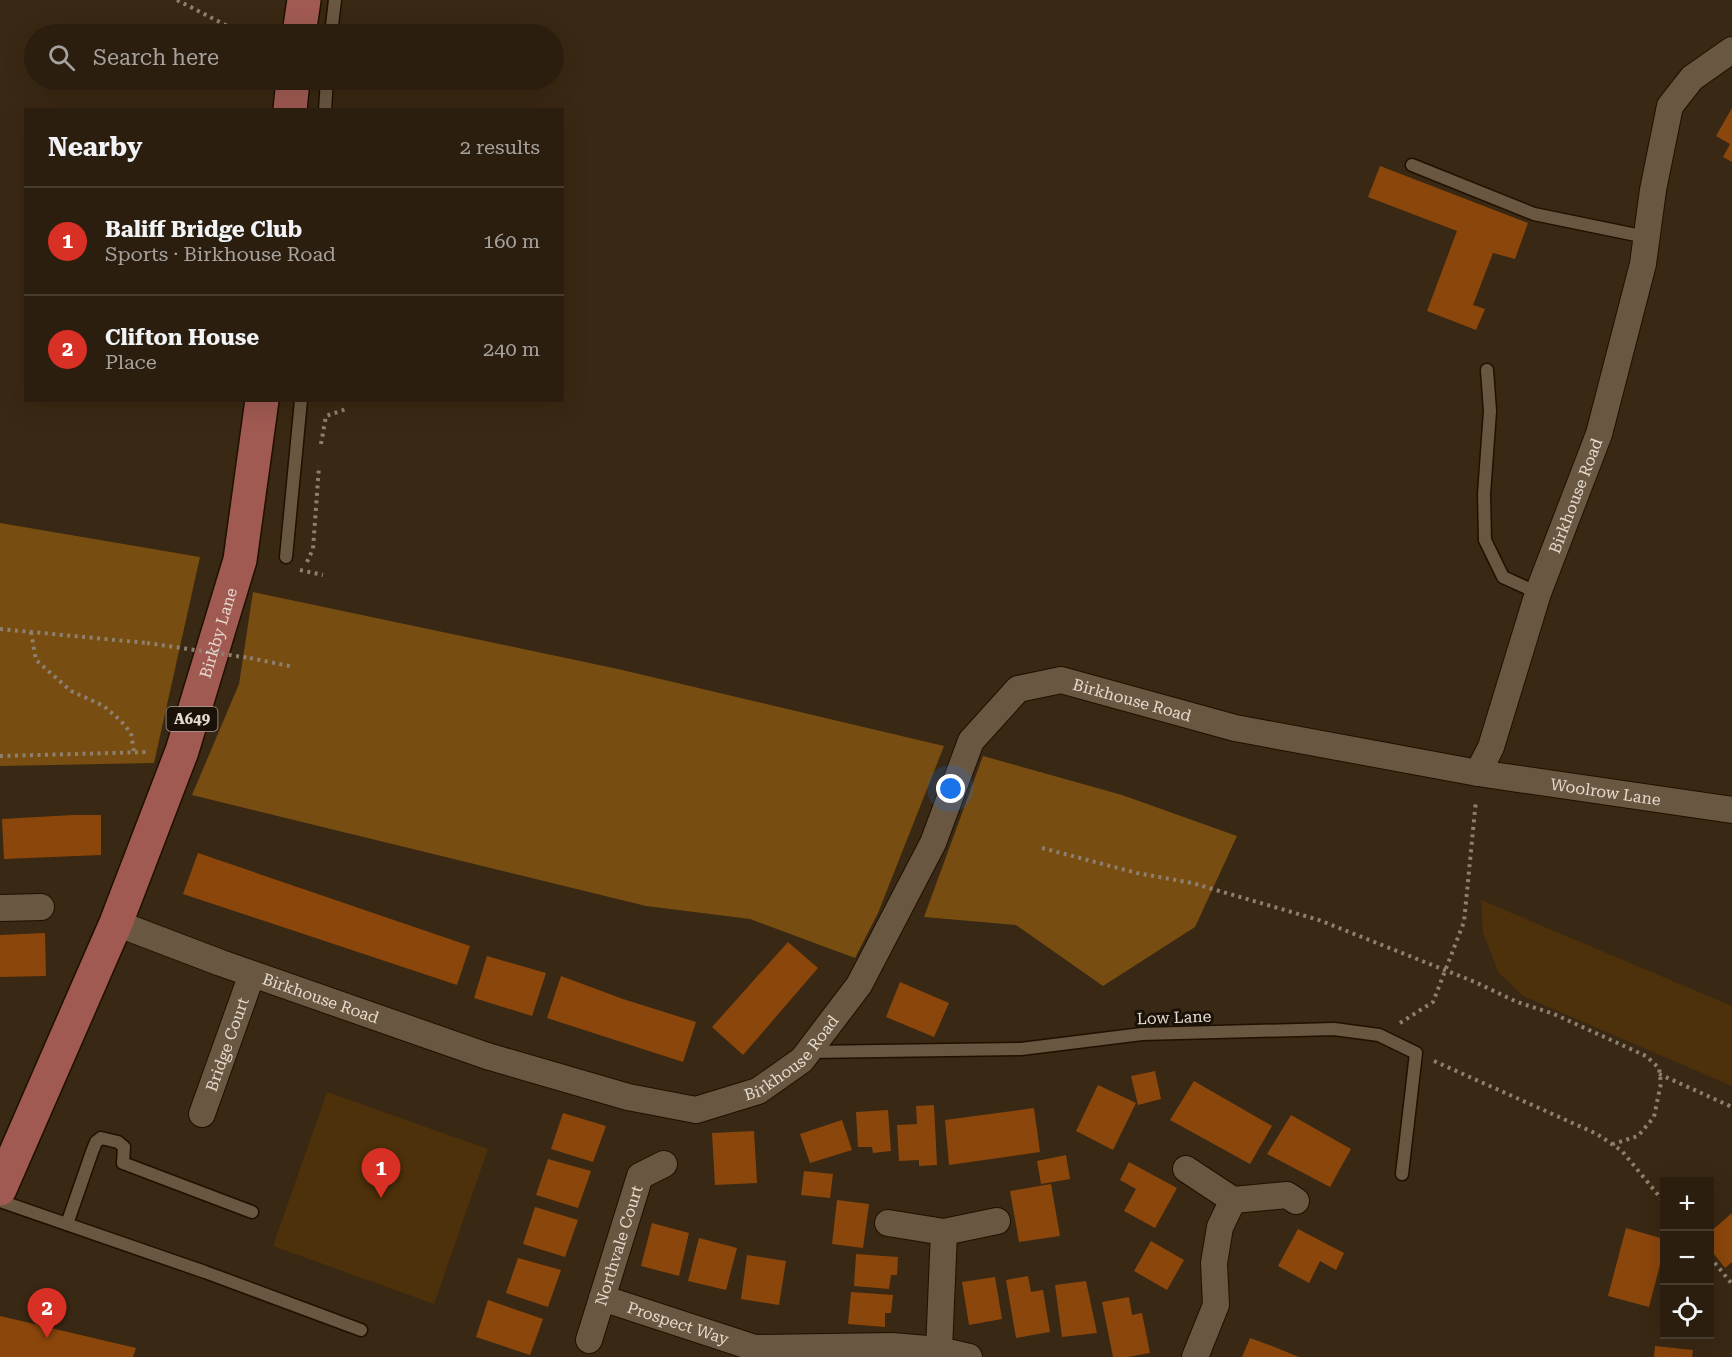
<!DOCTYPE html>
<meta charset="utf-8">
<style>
:root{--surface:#2b1e0e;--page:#372b1c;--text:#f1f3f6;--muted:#a6a29e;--line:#473c2e;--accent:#d93025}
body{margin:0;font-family:"Roboto Serif",serif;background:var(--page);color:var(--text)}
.controls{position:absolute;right:18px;bottom:18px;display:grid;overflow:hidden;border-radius:0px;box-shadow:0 6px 24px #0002}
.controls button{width:54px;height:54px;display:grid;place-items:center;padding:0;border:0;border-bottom:2px solid var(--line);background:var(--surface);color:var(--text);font:30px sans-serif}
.you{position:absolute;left:951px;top:789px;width:21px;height:21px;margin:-15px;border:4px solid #fff;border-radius:50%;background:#1a73e8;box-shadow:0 0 0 9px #1a73e833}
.badge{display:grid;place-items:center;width:39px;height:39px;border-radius:50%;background:var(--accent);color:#fff;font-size:20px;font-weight:700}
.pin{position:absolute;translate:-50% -50px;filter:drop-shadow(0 2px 3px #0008)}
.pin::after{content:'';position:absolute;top:32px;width:21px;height:18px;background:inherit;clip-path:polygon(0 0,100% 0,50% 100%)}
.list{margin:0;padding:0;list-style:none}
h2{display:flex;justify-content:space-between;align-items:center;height:78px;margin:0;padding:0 24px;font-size:26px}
h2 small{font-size:20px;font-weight:400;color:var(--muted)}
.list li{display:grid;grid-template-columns:39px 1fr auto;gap:18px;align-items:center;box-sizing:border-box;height:108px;padding:0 24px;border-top:2px solid var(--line)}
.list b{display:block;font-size:22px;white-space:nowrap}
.list p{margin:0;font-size:20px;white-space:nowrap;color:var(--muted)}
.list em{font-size:20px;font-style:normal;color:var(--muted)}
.icon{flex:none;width:33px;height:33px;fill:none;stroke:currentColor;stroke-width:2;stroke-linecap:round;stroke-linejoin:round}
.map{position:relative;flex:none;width:1732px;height:1357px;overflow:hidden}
.search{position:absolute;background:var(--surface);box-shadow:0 6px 24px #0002;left:24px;top:24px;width:540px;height:66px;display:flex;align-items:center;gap:15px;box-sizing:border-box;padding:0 21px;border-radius:33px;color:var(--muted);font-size:22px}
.panel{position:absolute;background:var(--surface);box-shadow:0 6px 24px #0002;left:24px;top:108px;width:540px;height:294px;border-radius:0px}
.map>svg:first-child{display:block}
</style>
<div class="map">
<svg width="1732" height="1357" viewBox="0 0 1732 1357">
<rect width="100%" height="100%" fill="#392813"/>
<g fill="#4d310a">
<polygon points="1481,900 1732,1006 1732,1086 1523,996 1499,973 1483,933"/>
<polygon points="327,1092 488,1149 434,1304 273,1246"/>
</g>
<g fill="#774d11">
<polygon points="0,523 200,557 154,763 0,766"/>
<polygon points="253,592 618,669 944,746 878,913 855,958 750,919 646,906 192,795 239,684"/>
<polygon points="983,756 1122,795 1237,836 1195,927 1103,986 1016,925 924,917"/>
</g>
<g fill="#8b460b">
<polygon points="1732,108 1732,162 1723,157 1730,144 1716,136"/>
<polygon points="1380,166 1528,223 1515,259 1493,253 1473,305 1485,309 1476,330 1427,311 1457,231 1368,197"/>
<polygon points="73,815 101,815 101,855 4,859 2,819"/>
<polygon points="198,853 470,946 457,985 183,894"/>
<polygon points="45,933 46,976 0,977 0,935"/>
<polygon points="788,942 818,968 743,1055 712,1027"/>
<polygon points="487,956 546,973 532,1016 474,998"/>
<polygon points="561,976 623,999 696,1022 683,1062 547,1018"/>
<polygon points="900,982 949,1003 934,1037 886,1017"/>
<polygon points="1155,1071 1161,1099 1138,1105 1131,1076"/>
<polygon points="1194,1081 1272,1126 1250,1164 1170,1120"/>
<polygon points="1098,1085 1136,1103 1113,1150 1076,1131"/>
<polygon points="934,1105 937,1165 919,1166 919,1160 899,1161 897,1125 917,1124 916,1106"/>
<polygon points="1034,1108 1040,1152 949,1165 945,1120"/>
<polygon points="888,1110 891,1151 873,1153 872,1147 858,1147 856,1112"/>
<polygon points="563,1113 606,1126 593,1162 551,1149"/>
<polygon points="1291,1115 1351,1149 1330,1187 1267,1154"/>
<polygon points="842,1120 852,1150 810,1163 800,1134"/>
<polygon points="754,1131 757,1183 715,1185 712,1133"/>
<polygon points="1066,1155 1070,1179 1041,1184 1037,1161"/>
<polygon points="548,1159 591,1171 578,1208 536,1195"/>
<polygon points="1129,1162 1177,1188 1155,1228 1124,1211 1136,1189 1120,1180"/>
<polygon points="804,1171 833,1174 830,1198 801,1195"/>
<polygon points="1051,1184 1060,1236 1019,1242 1010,1191"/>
<polygon points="837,1200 869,1204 863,1248 832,1244"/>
<polygon points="535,1207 578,1220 565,1257 523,1244"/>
<polygon points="1732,1213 1732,1262 1725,1268 1710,1249 1710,1232"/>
<polygon points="652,1223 689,1233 679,1276 641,1266"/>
<polygon points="1626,1228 1664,1239 1661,1261 1649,1307 1608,1296"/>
<polygon points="1298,1229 1344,1253 1336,1270 1320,1261 1309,1283 1278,1266"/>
<polygon points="699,1238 737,1248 726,1290 688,1281"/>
<polygon points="1151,1241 1184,1260 1167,1290 1134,1271"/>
<polygon points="856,1254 898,1257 897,1275 891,1275 889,1289 854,1286"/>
<polygon points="747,1255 786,1261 779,1305 741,1299"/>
<polygon points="518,1258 561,1270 548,1307 506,1293"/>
<polygon points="1028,1276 1031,1292 1043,1290 1050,1332 1016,1338 1006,1280"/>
<polygon points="995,1277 1002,1319 969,1325 962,1282"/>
<polygon points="1086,1281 1097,1333 1062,1337 1055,1285"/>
<polygon points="851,1292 893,1295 891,1313 885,1313 885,1327 848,1324"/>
<polygon points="1129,1297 1132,1315 1142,1313 1150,1353 1128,1357 1113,1357 1102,1302"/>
<polygon points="488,1300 543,1319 530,1355 476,1337"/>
<polygon points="0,1316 136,1348 133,1357 0,1357"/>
<polygon points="1250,1338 1272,1346 1299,1357 1242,1357"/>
<polygon points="1655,1346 1693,1350 1692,1357 1654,1357"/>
</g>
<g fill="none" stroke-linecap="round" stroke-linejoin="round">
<defs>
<g id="service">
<polyline points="331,34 335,0"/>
<polyline points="325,110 327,80"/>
<polyline points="1412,165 1534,214 1646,237"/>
<polyline points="1487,370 1490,411 1484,494 1485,540 1503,577 1538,593"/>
<polyline points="286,557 301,400"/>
<polyline points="809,1052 1021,1049 1142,1034 1334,1029 1379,1035 1416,1053 1402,1174"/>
<polyline points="0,1201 205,1272 361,1330"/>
<polyline points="67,1224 92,1152 96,1142 101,1138 118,1142 124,1147 123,1163 252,1212"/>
</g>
<g id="minor">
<path id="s1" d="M1478 773 1732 810"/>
<polyline points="0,908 41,907"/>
<path id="s2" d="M116 923 221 963 487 1056 628 1097 696 1110 758 1091 802 1060 859 985 933 843 971 741 1018 689 1061 680 1235 728 1478 773 1491 747 1538 593 1599 434 1643 264 1653 190 1670 106 1692 78 1732 50"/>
<path id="s3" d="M202 1114 252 974"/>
<polyline points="1186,1169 1233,1200 1287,1195 1296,1201"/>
<polyline points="888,1223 944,1232 997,1221"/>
<path id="s4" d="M602 1298 755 1348 892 1346 939 1350 969 1357"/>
<path id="s5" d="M589 1340 640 1176 664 1164"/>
<polyline points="939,1350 944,1232"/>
<polyline points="1195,1357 1216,1305 1214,1263 1220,1227 1233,1200"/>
</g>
<g id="primary">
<polyline points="299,34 304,0"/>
<polyline points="290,110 293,80"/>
<path id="s6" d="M0 1189 116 923 182 751 240 560 262 400"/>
</g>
</defs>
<use href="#service" stroke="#1f1000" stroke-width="15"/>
<use href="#minor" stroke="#1f1000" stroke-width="28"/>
<use href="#primary" stroke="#1f1000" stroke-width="36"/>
<g stroke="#8e8070" stroke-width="4" stroke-dasharray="3 4.5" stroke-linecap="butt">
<polyline points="177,0 243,34"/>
<polyline points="321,444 326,416 346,409"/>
<polyline points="307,562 313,549 319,466"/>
<polyline points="300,570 323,575"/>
<polyline points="0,629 147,643"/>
<polyline points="31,632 36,660 71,691 104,706 121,721 131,733 134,752"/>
<polyline points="250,658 294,667"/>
<polyline points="0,756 149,752"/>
<polyline points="1042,848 1137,873 1192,883 1319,920 1475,982 1517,1002 1554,1014 1646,1056 1659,1068 1661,1083 1654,1117 1638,1136 1613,1144"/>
<polyline points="1400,1023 1433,1002 1464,922 1476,800"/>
<polyline points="1434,1061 1597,1134 1622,1151 1664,1202"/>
<polyline points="1659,1074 1732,1107"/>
<polyline points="1710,1257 1732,1284"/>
</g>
<use href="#service" stroke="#6a5741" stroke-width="12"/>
<use href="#minor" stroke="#6a5741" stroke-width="26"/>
<use href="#primary" stroke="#a05a52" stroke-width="33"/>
<polyline stroke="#8e8070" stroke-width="4" stroke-dasharray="3 4.5" stroke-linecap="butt" points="147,643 250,658"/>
</g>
<g text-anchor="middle" stroke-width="6" stroke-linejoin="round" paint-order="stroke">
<rect fill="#1a1209" stroke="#a89e93" stroke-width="1.5" x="166.5" y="707" width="51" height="24" rx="4.5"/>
<g font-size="15" font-weight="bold" fill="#e5dace">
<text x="192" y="724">A649</text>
</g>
<g font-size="16" fill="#e5dace" stroke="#1a1209">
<text dy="6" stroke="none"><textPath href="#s2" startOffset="1928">Birkhouse Road</textPath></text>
<text dy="6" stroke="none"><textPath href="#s6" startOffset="598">Birkby Lane</textPath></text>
<text dy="6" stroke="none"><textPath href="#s2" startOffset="1280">Birkhouse Road</textPath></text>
<text dy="6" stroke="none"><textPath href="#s1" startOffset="129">Woolrow Lane</textPath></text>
<text dy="6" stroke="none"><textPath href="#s2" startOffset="218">Birkhouse Road</textPath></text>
<text transform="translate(1174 1017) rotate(-2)" y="6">Low Lane</text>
<text dy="6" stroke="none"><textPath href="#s3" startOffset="74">Bridge Court</textPath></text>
<text dy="6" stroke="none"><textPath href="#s2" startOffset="722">Birkhouse Road</textPath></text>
<text dy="6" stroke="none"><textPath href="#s5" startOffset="99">Northvale Court</textPath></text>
<text dy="6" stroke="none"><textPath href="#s4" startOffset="80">Prospect Way</textPath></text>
</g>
</g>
</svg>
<div class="controls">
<button>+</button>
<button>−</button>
<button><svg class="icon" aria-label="locate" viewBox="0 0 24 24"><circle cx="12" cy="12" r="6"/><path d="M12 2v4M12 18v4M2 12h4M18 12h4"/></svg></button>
</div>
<div class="you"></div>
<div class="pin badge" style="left:381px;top:1198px">1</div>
<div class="pin badge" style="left:47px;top:1338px">2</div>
<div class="search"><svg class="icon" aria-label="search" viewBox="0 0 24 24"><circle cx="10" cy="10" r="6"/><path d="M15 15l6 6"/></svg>Search here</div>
<section class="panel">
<h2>Nearby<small>2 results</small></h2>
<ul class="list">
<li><span class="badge">1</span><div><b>Baliff Bridge Club</b><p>Sports · Birkhouse Road</p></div><em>160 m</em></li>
<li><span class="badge">2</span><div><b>Clifton House</b><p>Place</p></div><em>240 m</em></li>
</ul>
</section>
</div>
